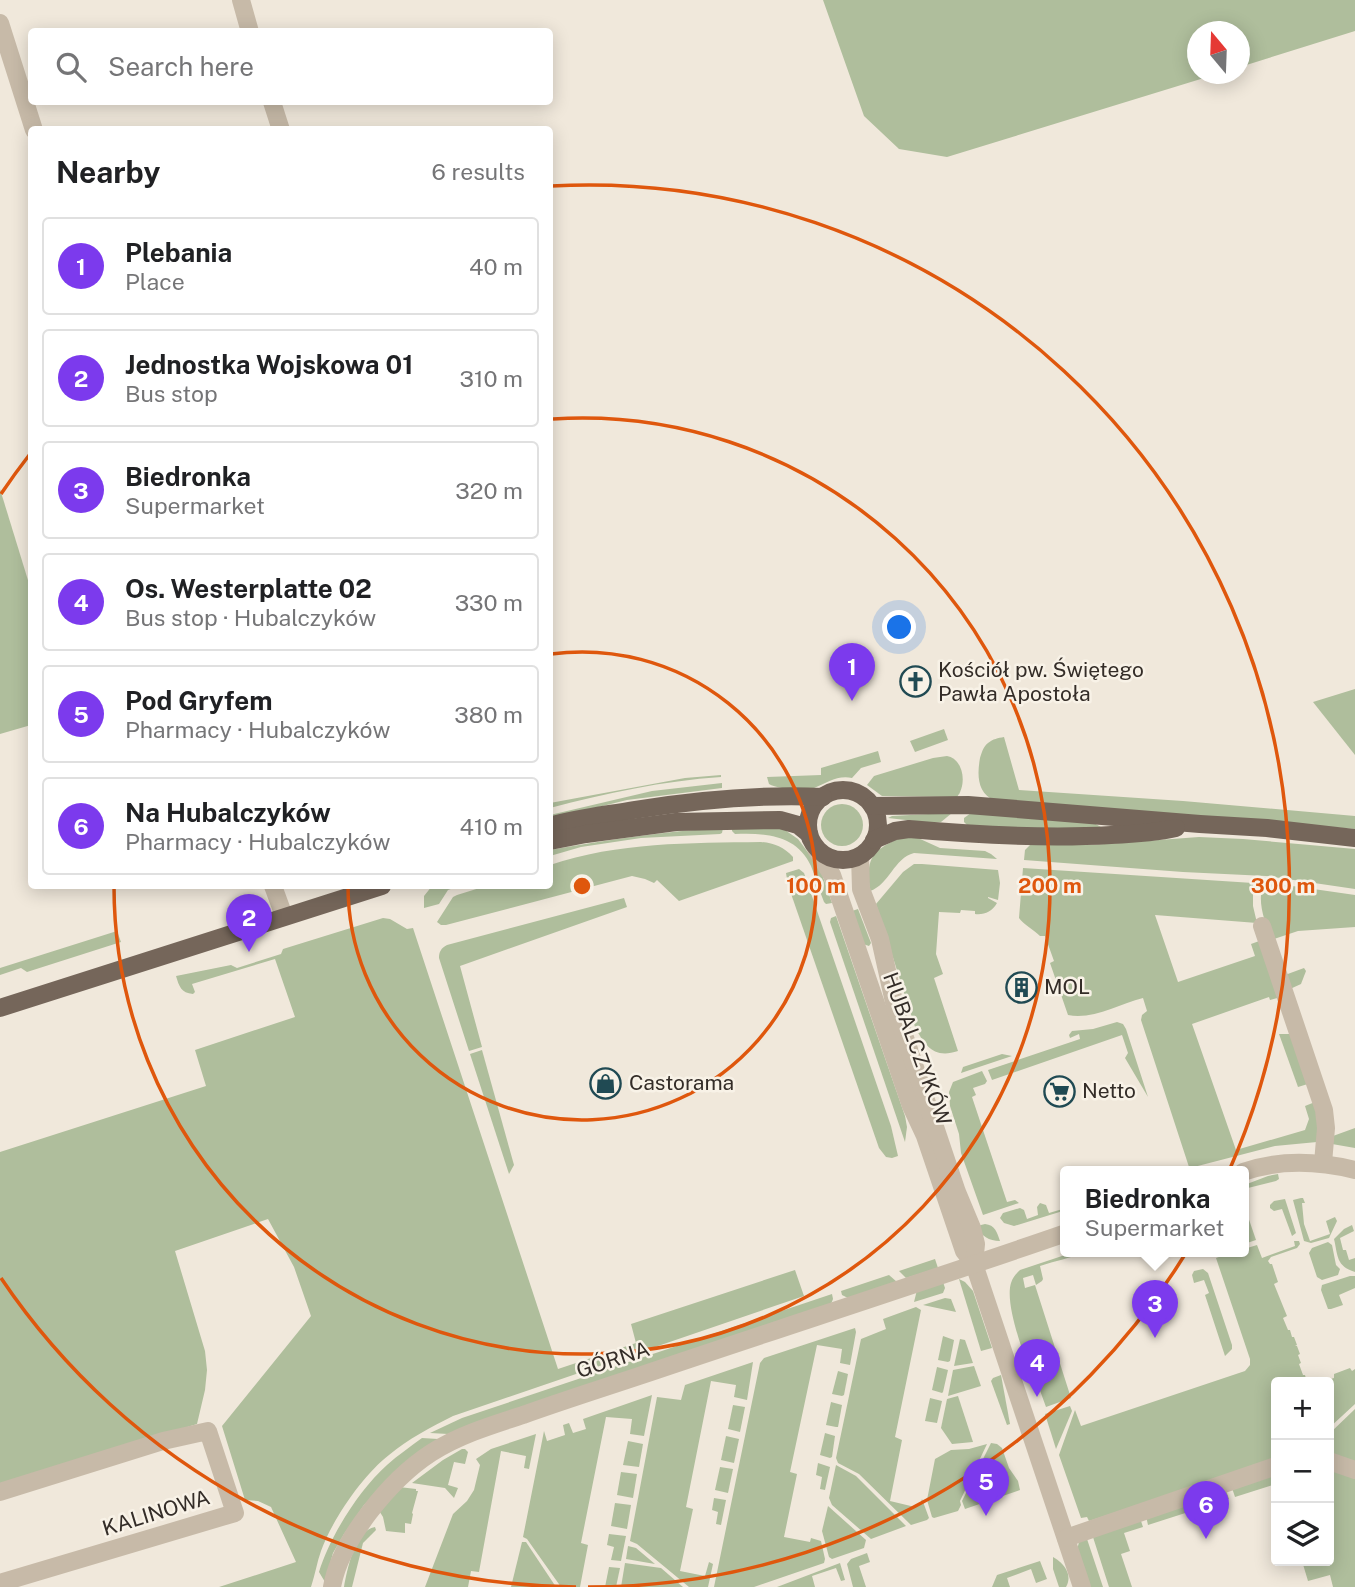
<!DOCTYPE html>
<meta charset="utf-8">
<style>
:root{--surface:#fff;--page:#f6f6f6;--text:#202124;--muted:#757577;--line:#e0e0e0;--accent:#7c3aed}
body{margin:0;font-family:"Public Sans",sans-serif;background:var(--page);color:var(--text)}
.controls{position:absolute;right:21px;bottom:21px;display:grid;overflow:hidden;border-radius:7px;box-shadow:0 4px 18px #0003}
.controls button{width:63px;height:63px;display:grid;place-items:center;padding:0;border:0;border-bottom:2px solid var(--line);background:var(--surface);color:var(--text);font:35px sans-serif}
.compass{position:absolute;left:1187px;top:21px;width:63px;height:63px;border-radius:50%;background:var(--surface);box-shadow:0 4px 18px #0003;rotate:341deg}
.you{position:absolute;left:900px;top:628px;width:24px;height:24px;margin:-18px;border:5px solid #fff;border-radius:50%;background:#1a73e8;box-shadow:0 0 0 10px #1a73e833}
.badge{display:grid;place-items:center;width:46px;height:46px;border-radius:50%;background:var(--accent);color:#fff;font-size:23px;font-weight:700}
.pin{position:absolute;translate:-50% -58px;filter:drop-shadow(0 2px 4px #0008)}
.pin::after{content:'';position:absolute;top:37px;width:24px;height:21px;background:inherit;clip-path:polygon(0 0,100% 0,50% 100%)}
.popup{position:absolute;left:1060px;top:1166px;width:189px;height:91px;box-sizing:border-box;display:grid;place-content:center;border-radius:7px;background:var(--surface);filter:drop-shadow(0 2px 5px #0005);font-size:23px;white-space:nowrap;color:var(--muted)}
.popup b{font-size:26px;color:var(--text)}
.popup::after{content:'';position:absolute;left:50%;top:100%;margin-left:-14px;border:14px solid transparent;border-top-color:var(--surface)}
.list{margin:0;padding:0;list-style:none}
h2{display:flex;justify-content:space-between;align-items:center;height:91px;margin:0;padding:0 28px;font-size:30px}
h2 small{font-size:23px;font-weight:400;color:var(--muted)}
.list li{display:grid;grid-template-columns:46px 1fr auto;gap:21px;align-items:center;box-sizing:border-box;height:98px;margin:0 14px 14px;padding:0 14px;border:2px solid var(--line);border-radius:7px}
.list b{display:block;font-size:26px;white-space:nowrap}
.list p{margin:0;font-size:23px;white-space:nowrap;color:var(--muted)}
.list em{font-size:23px;font-style:normal;color:var(--muted)}
.icon{flex:none;width:38px;height:38px;fill:none;stroke:currentColor;stroke-width:2;stroke-linecap:round;stroke-linejoin:round}
.map{position:relative;flex:none;width:1355px;height:1587px;overflow:hidden}
.search{position:absolute;background:var(--surface);box-shadow:0 4px 18px #0003;left:28px;top:28px;width:525px;height:77px;display:flex;align-items:center;gap:18px;box-sizing:border-box;padding:0 24px;border-radius:7px;color:var(--muted);font-size:26px}
.panel{position:absolute;background:var(--surface);box-shadow:0 4px 18px #0003;left:28px;top:126px;width:525px;height:763px;border-radius:7px}
.map>svg:first-child{display:block}
</style>
<div class="map">
<svg width="1355" height="1587" viewBox="0 0 1355 1587">
<rect width="100%" height="100%" fill="#f0e8db"/>
<g fill="#afbe9c">
<polygon points="823,0 1355,0 1355,31 1240,67 1240,32 1198,32 1198,74 1217,74 947,157 899,149 864,116"/>
<polygon points="0,489 31,590 31,725 0,734"/>
<polygon points="1355,689 1355,755 1313,702"/>
<polygon points="944,729 948,740 915,752 910,741"/>
<path d="M1004 737 1019 790 1183 801 1355 816V829L995 801C977 793 977 775 980 758 982 752 983 747 988 743 993 739 998 738 1004 737Z"/>
<path d="M878 751 881 762 861 768 852 778C837 775 827 783 814 788 804 791 777 789 769 784L767 777 821 775V768Z"/>
<path d="M947 756C964 759 967 785 957 797L882 796 867 785 874 776 933 758Z"/>
<path d="M721 775V777C663 781 606 793 550 808V803L685 778Z"/>
<polygon points="722,783 722,788 627,800 550,819 550,815 652,791"/>
<circle cx="842" cy="825" r="21"/>
<polygon points="947,813 952,813 941,822 932,823 888,818 892,816"/>
<polygon points="971,813 1092,822 1101,827 1049,830 967,825 964,822 964,818"/>
<path d="M772 827 785 830 798 839 816 863 822 874 832 903 826 904 824 902C819 890 816 878 811 866 796 834 765 833 735 834L732 831V828Z"/>
<path d="M723 828 722 833 720 834 641 838 581 847 550 856V850C607 840 664 831 723 828Z"/>
<polygon points="1199,837 1243,839 1355,849 1355,889 1266,876 1183,872 1024,860 1025,850 1030,845 1091,845"/>
<path d="M900 838H918L940 848 985 851 991 854 997 859 914 853C894 858 889 885 870 891 866 860 870 851 900 838Z"/>
<path d="M761 842C774 843 784 847 793 857V861L679 901 657 880 654 883 645 879 632 876 446 925H441L437 922 453 897 457 895 486 886H550V865C618 842 690 843 761 842Z"/>
<path d="M914 864H922L998 870 1000 883 998 900 988 897V898L997 903C992 912 984 915 975 914V911L961 910 960 913 939 912 936 954 943 974 934 978 958 1051C934 1059 925 1046 915 1027L876 904 903 872Z"/>
<path d="M1023 868 1253 883V906L1257 923 1155 915 1178 982 1255 956 1251 944 1262 940 1281 997 1270 1000 1269 997 1192 1024 1236 1150 1305 1130 1309 1119 1305 1106 1315 1102 1319 1118 1317 1142 1275 1146 1190 1168 1189 1167 1141 1020 1142 1015 1147 1011 1143 998C1119 1004 1093 1020 1068 1015L1050 963 1054 961 1045 936H1040C1034 930 1023 924 1019 918Z"/>
<polygon points="799,869 804,873 891,1126 898,1156 892,1158 886,1157 879,1148 788,885 786,873"/>
<path d="M1264 882 1355 895V927L1298 931 1271 940C1265 921 1256 901 1264 882Z"/>
<polygon points="432,886 459,886 448,890 439,904 424,908 424,896"/>
<path d="M624 898 627 907 460 966 482 1047 469 1051 439 958C439 952 441 948 447 945Z"/>
<polygon points="858,909 871,943 869,946 863,944 852,911"/>
<polygon points="836,916 905,1116 907,1127 905,1142 830,922 831,918"/>
<path d="M383 918 390 919 407 929 413 928 558 1369 636 1343 631 1324 795 1270 804 1296 453 1416C431 1427 408 1439 389 1455 363 1475 332 1520 321 1551 317 1562 315 1575 311 1587H219L296 1562 271 1507 258 1501 245 1500 222 1426 311 1316 294 1267 268 1219 175 1251 205 1351 207 1370 205 1390 197 1424 0 1486V1152L206 1086 195 1050 295 1017 275 959 192 984 195 992 193 994C181 993 179 986 176 976L231 965 237 968 281 954 283 949Z"/>
<polygon points="117,931 121,942 27,972 21,968 0,975 0,968"/>
<polygon points="1304,968 1306,971 1301,984 1290,989 1285,975"/>
<polygon points="1117,1022 1123,1024 1126,1029 1148,1097 1125,1058 1128,1053 1122,1035 992,1080 988,1070 1080,1039 1079,1034 1070,1038 1069,1035 1072,1031 1093,1029"/>
<polygon points="1279,1034 1290,1034 1311,1083 1298,1087"/>
<polygon points="482,1050 514,1165 509,1174 470,1054"/>
<polygon points="1002,1054 1012,1056 961,1073 963,1067"/>
<polygon points="982,1071 987,1081 985,1084 973,1088 976,1095 972,1097 1007,1202 1015,1200 1019,1203 983,1215 961,1153 959,1134 950,1106 949,1092 953,1082"/>
<polygon points="1355,1128 1355,1148 1332,1144 1333,1136"/>
<polygon points="1278,1174 1279,1179 1276,1181 1244,1189 1244,1185 1247,1184 1268,1176"/>
<polygon points="1301,1198 1303,1198 1305,1203 1302,1203 1304,1224 1310,1241 1330,1234 1326,1221 1335,1217 1337,1221 1329,1238 1311,1243 1304,1241 1293,1200"/>
<polygon points="1285,1199 1296,1233 1292,1236 1282,1209 1274,1211 1270,1208 1270,1205 1274,1201"/>
<polygon points="1040,1203 1046,1205 1049,1213 1066,1208 1066,1210 1014,1226 1004,1223 1000,1218 1003,1213 1020,1208 1024,1210 1027,1219 1038,1215 1037,1207"/>
<polygon points="1244,1205 1256,1240 1244,1244"/>
<path d="M985 1224C995 1225 997 1232 1000 1241 989 1241 981 1236 977 1226Z"/>
<path d="M1352 1225 1354 1231 1340 1238 1343 1250H1346L1349 1260 1355 1258V1272C1336 1266 1338 1256 1334 1239L1344 1229Z"/>
<polygon points="1294,1241 1299,1241 1300,1244 1297,1248 1271,1257 1268,1261 1270,1264 1272,1264 1278,1282 1274,1284 1287,1316 1283,1318 1288,1330 1290,1330 1292,1337 1294,1337 1297,1345 1295,1346 1297,1346 1300,1354 1298,1355 1301,1363 1299,1364 1303,1375 1305,1375 1307,1382 1276,1382 1276,1460 1089,1521 1087,1517 1081,1518 1059,1455 1075,1410 1081,1426 1245,1371 1250,1365 1250,1359 1216,1258 1233,1252 1244,1252 1244,1249 1257,1245 1262,1258 1295,1246"/>
<polygon points="1328,1242 1332,1245 1336,1265 1340,1269 1338,1275 1322,1280 1317,1277 1309,1253 1312,1248"/>
<path d="M1074 1252H1086C1070 1258 1055 1261 1040 1266L1043 1279 1042 1281 1036 1285 1033 1275 1023 1278 1025 1288 1035 1285 1071 1398 1046 1407 1038 1385H1034C1027 1361 1004 1306 1011 1283 1013 1277 1016 1274 1020 1270Z"/>
<polygon points="935,1259 938,1268 906,1278 899,1271"/>
<polygon points="1203,1269 1208,1273 1232,1345 1232,1349 1225,1356 1205,1295 1209,1293 1204,1280 1194,1283 1192,1275 1194,1271"/>
<polygon points="889,1275 897,1282 848,1298 842,1295 841,1291"/>
<polygon points="1350,1276 1355,1276 1355,1288 1339,1295 1343,1305 1331,1309 1328,1309 1321,1290 1322,1285"/>
<polygon points="959,1279 965,1282 973,1291 992,1348 981,1351"/>
<polygon points="943,1282 945,1288 943,1293 914,1302 917,1290"/>
<polygon points="832,1294 833,1299 831,1304 448,1434 430,1433 462,1418"/>
<polygon points="945,1298 951,1299 956,1312 923,1305"/>
<polygon points="916,1307 921,1310 895,1437 902,1440 890,1501 915,1507 916,1504 920,1505 922,1499 929,1518 927,1520 911,1525 859,1474 838,1463 836,1458 861,1339 886,1329 883,1319"/>
<polygon points="855,1328 856,1332 850,1365 840,1363 842,1349 817,1345 790,1472 797,1474 784,1537 810,1542 811,1538 821,1541 825,1559 824,1563 754,1587 714,1587 760,1363 764,1358"/>
<polygon points="943,1336 954,1340 950,1361 948,1362 938,1360"/>
<polygon points="960,1339 965,1340 973,1363 954,1366"/>
<polygon points="753,1362 747,1400 734,1397 736,1385 711,1381 686,1507 693,1509 680,1571 705,1576 709,1562 713,1564 708,1587 689,1587 637,1544 630,1541 657,1397 681,1400 685,1385"/>
<polygon points="974,1366 981,1386 948,1396 953,1370"/>
<polygon points="937,1367 948,1370 943,1392 942,1393 932,1390"/>
<polygon points="1350,1368 1352,1371 1355,1369 1355,1404 1329,1428 1329,1382 1321,1382 1334,1378 1334,1374"/>
<polygon points="838,1371 848,1374 844,1395 842,1396 832,1394"/>
<polygon points="1001,1375 1010,1424 1007,1425 991,1381 993,1378"/>
<polygon points="652,1395 644,1436 630,1434 632,1419 606,1417 581,1543 588,1545 580,1587 561,1587 527,1539 523,1537 544,1431 547,1441 565,1435 563,1425 569,1423 573,1433 586,1429 583,1419"/>
<polygon points="958,1396 973,1442 952,1444 941,1428 947,1399"/>
<polygon points="930,1398 942,1401 937,1423 925,1421"/>
<polygon points="831,1402 842,1405 838,1427 836,1427 826,1425"/>
<polygon points="733,1405 745,1407 740,1432 728,1429"/>
<polygon points="1070,1406 1072,1411 1056,1449 1045,1414"/>
<polygon points="1355,1409 1355,1465 1329,1455 1329,1434"/>
<polygon points="825,1433 835,1436 832,1457 830,1458 820,1455"/>
<polygon points="536,1434 529,1469 524,1468 526,1456 501,1451 479,1572 471,1571 468,1587 425,1587 453,1514 467,1501 474,1490 480,1465 476,1459 491,1449"/>
<polygon points="726,1436 739,1439 734,1463 721,1460"/>
<path d="M422 1438 438 1439 364 1505 344 1534 333 1553 325 1582 319 1572C330 1536 359 1490 387 1465 398 1455 410 1447 422 1438Z"/>
<polygon points="628,1441 643,1444 639,1467 623,1465"/>
<polygon points="991,1443 997,1444 1002,1448 1009,1468 1018,1481 1020,1490 965,1509 962,1501"/>
<polygon points="987,1444 960,1501 961,1505 958,1511 934,1518 932,1517 927,1500 935,1459 951,1450 969,1449"/>
<polygon points="462,1449 465,1449 468,1452 465,1464 454,1462 448,1485 458,1488 454,1498 445,1488 412,1483 443,1460"/>
<polygon points="818,1463 830,1467 825,1490 820,1489 822,1477 816,1475"/>
<polygon points="836,1465 856,1476 906,1526 871,1539 832,1505 829,1498"/>
<polygon points="720,1467 733,1469 728,1493 715,1490"/>
<polygon points="1329,1468 1355,1477 1355,1587 1333,1587 1330,1575 1308,1581 1302,1561 1329,1561"/>
<polygon points="621,1472 637,1474 633,1498 617,1495"/>
<polygon points="1276,1474 1276,1484 1235,1497 1232,1488"/>
<polygon points="399,1487 416,1489 416,1491 418,1491 412,1513 413,1514 411,1524 405,1523 405,1533 386,1531 383,1517 378,1509"/>
<polygon points="1226,1490 1229,1499 1148,1525 1146,1516"/>
<polygon points="714,1498 726,1500 721,1525 716,1524 718,1512 712,1510"/>
<polygon points="615,1503 631,1505 627,1529 611,1526"/>
<polygon points="828,1506 866,1540 864,1548 832,1559 829,1557 822,1531"/>
<polygon points="1140,1518 1143,1527 1124,1533 1130,1551 1121,1554 1132,1587 1109,1587 1092,1534"/>
<path d="M375 1527 376 1530 363 1543 352 1587H344C347 1570 355 1530 375 1527Z"/>
<polygon points="609,1534 626,1536 621,1561 611,1560 614,1547 607,1545"/>
<polygon points="1086,1536 1103,1587 1089,1587 1077,1550 1079,1542"/>
<polygon points="522,1542 526,1542 556,1587 511,1587"/>
<polygon points="628,1546 636,1548 655,1564 626,1559"/>
<polygon points="867,1553 870,1562 859,1566 866,1587 853,1587 847,1564 851,1559"/>
<path d="M1053 1557C1064 1563 1073 1575 1066 1587H1059L1053 1569Z"/>
<polygon points="1040,1561 1047,1579 1036,1583 1031,1569 1007,1578 1010,1587 992,1587 997,1575"/>
<polygon points="625,1563 661,1568 683,1587 621,1587"/>
<polygon points="840,1563 845,1580 841,1581 836,1568 812,1576 815,1587 777,1587"/>
<polygon points="609,1567 620,1568 616,1587 605,1587"/>
</g>
<g fill="none" stroke-linecap="round" stroke-linejoin="round">
<g stroke="#c7baa8" stroke-width="18">
<polyline points="241,0 250,32"/>
<polyline points="0,23 34,130"/>
<polyline points="272,102 281,130"/>
<polyline points="816,849 832,875 911,1106 925,1136 964,1251 974,1264 1082,1587"/>
<polyline points="860,856 861,889 880,939 896,1011 957,1192 972,1228 976,1244 974,1264"/>
<polyline points="273,886 284,916"/>
<polyline points="1262,926 1324,1110 1326,1128 1323,1163"/>
<path d="M1243 1172C1280 1159 1318 1161 1355 1170"/>
<polyline points="1329,1461 1355,1470"/>
<polyline points="0,1492 163,1441 208,1431 235,1513 0,1583"/>
<polyline points="1066,1538 1276,1466"/>
<path d="M332 1587C340 1540 391 1479 431 1453 459 1435 492 1425 523 1415 562 1401 600 1389 639 1376 781 1328 924 1282 1066 1233"/>
</g>
<g stroke="#75665a" stroke-width="18">
<circle cx="843" cy="825" r="35"/>
<polyline points="872,806 968,805 1200,824 1267,828 1355,838"/>
<path d="M550 826C577 818 606 815 634 810 697 800 759 794 823 797"/>
<path d="M874 840 895 831 909 829C977 835 1044 839 1111 835 1133 834 1154 833 1176 828"/>
<polyline points="550,841 586,834 676,822 780,820 798,825 809,834"/>
<polyline points="0,1008 382,886"/>
</g>
</g>
<g fill="none" stroke="#df570d" stroke-width="3.5">
<path d="M551 654A234 234 0 1 1 348 886"/>
<path d="M553 419A468 468 0 1 1 114 886"/>
<path d="M576 1587A701 701 0 0 1 1 1278M1 494A701 701 0 0 1 30 454M551 186A701 701 0 1 1 588 1587"/>
</g>
<defs>
<symbol id="church-ring" viewBox="-11 -11 22 22"><circle r="9.5" fill="#f8f2e7" stroke="#204a53" stroke-width="1.5"/><path d="M-1.2-6h2.4v3.5h3.3v2.4h-3.3V6h-2.4V-.1h-3.3v-2.4h3.3Z" fill="#204a53"/></symbol>
<symbol id="building-ring" viewBox="-11 -11 22 22"><circle r="9.5" fill="#f8f2e7" stroke="#204a53" stroke-width="1.5"/><path d="M-4-6H4V6H1V3H-1V6H-4ZM-2.5-4.3h1.7v1.8h-1.7ZM.8-4.3h1.7v1.8H.8ZM-2.5-1h1.7V.8h-1.7ZM.8-1h1.7V.8H.8Z" fill="#204a53"/></symbol>
<symbol id="shop-ring" viewBox="-11 -11 22 22"><circle r="9.5" fill="#f8f2e7" stroke="#204a53" stroke-width="1.5"/><path d="M-5-2.5h2.3a2.7 3.5 0 0 1 5.4 0H5L5.5 6h-11ZM-1.5-2.5h3a1.5 2.3 0 0 0-3 0Z" fill="#204a53"/></symbol>
<symbol id="supermarket-ring" viewBox="-11 -11 22 22"><circle r="9.5" fill="#f8f2e7" stroke="#204a53" stroke-width="1.5"/><path d="M-6-5.5h2.5l.6 2H6L4.5 2H-2.5L-4.4-4H-6ZM-1.5 3.2a1.3 1.3 0 1 0 .1 0ZM3 3.2a1.3 1.3 0 1 0 .1 0Z" fill="#204a53"/></symbol>
</defs>
<g fill-rule="evenodd">
<use href="#church-ring" x="898" y="664" width="35" height="35"/>
<use href="#building-ring" x="1004" y="970" width="35" height="35"/>
<use href="#shop-ring" x="588" y="1066" width="35" height="35"/>
<use href="#supermarket-ring" x="1042" y="1074" width="35" height="35"/>
</g>
<g text-anchor="middle" stroke-width="5" stroke-linejoin="round" paint-order="stroke">
<g font-size="21" fill="#342d28" stroke="#f8f2e7" text-anchor="start">
<text x="938" y="677">Kościół pw. Świętego<tspan x="938" dy="24">Pawła Apostoła</tspan></text>
<text x="1044" y="994">MOL</text>
<text x="629" y="1090">Castorama</text>
<text x="1082" y="1098">Netto</text>
</g>
<g font-size="21" fill="#342d28" stroke="#f8f2e7">
<text transform="translate(917 1049) rotate(70)" y="7">HUBALCZYKÓW</text>
<text transform="translate(613 1360) rotate(-18)" y="7">GÓRNA</text>
<text transform="translate(156 1513) rotate(-17)" y="7">KALINOWA</text>
</g>
</g>
<circle cx="582" cy="886" r="10" fill="#df570d" stroke="#f8f2e7" stroke-width="3.5"/>
<g font-size="21" text-anchor="middle" font-weight="bold" fill="#df570d" stroke="#f8f2e7" stroke-width="5" stroke-linejoin="round" paint-order="stroke">
<text x="816" y="893">100 m</text>
<text x="1050" y="893">200 m</text>
<text x="1283" y="893">300 m</text>
</g>
</svg>
<div class="controls">
<button>+</button>
<button>−</button>
<button><svg class="icon" aria-label="layers" viewBox="0 0 24 24"><path d="M12 4l9 5-9 5-9-5zM3 14l9 5 9-5"/></svg></button>
</div>
<svg class="compass" viewBox="-18 -18 36 36"><path d="M0-13l5 13h-10z" fill="#e53935"/><path d="M0 13l5-13h-10z" fill="#757577"/></svg>
<div class="you"></div>
<div class="pin badge" style="left:852px;top:701px">1</div>
<div class="pin badge" style="left:249px;top:952px">2</div>
<div class="pin badge" style="left:1155px;top:1338px">3</div>
<div class="popup"><b>Biedronka</b>Supermarket</div>
<div class="pin badge" style="left:1037px;top:1397px">4</div>
<div class="pin badge" style="left:986px;top:1516px">5</div>
<div class="pin badge" style="left:1206px;top:1539px">6</div>
<div class="search"><svg class="icon" aria-label="search" viewBox="0 0 24 24"><circle cx="10" cy="10" r="6"/><path d="M15 15l6 6"/></svg>Search here</div>
<section class="panel">
<h2>Nearby<small>6 results</small></h2>
<ul class="list">
<li><span class="badge">1</span><div><b>Plebania</b><p>Place</p></div><em>40 m</em></li>
<li><span class="badge">2</span><div><b>Jednostka Wojskowa 01</b><p>Bus stop</p></div><em>310 m</em></li>
<li><span class="badge">3</span><div><b>Biedronka</b><p>Supermarket</p></div><em>320 m</em></li>
<li><span class="badge">4</span><div><b>Os. Westerplatte 02</b><p>Bus stop · Hubalczyków</p></div><em>330 m</em></li>
<li><span class="badge">5</span><div><b>Pod Gryfem</b><p>Pharmacy · Hubalczyków</p></div><em>380 m</em></li>
<li><span class="badge">6</span><div><b>Na Hubalczyków</b><p>Pharmacy · Hubalczyków</p></div><em>410 m</em></li>
</ul>
</section>
</div>
